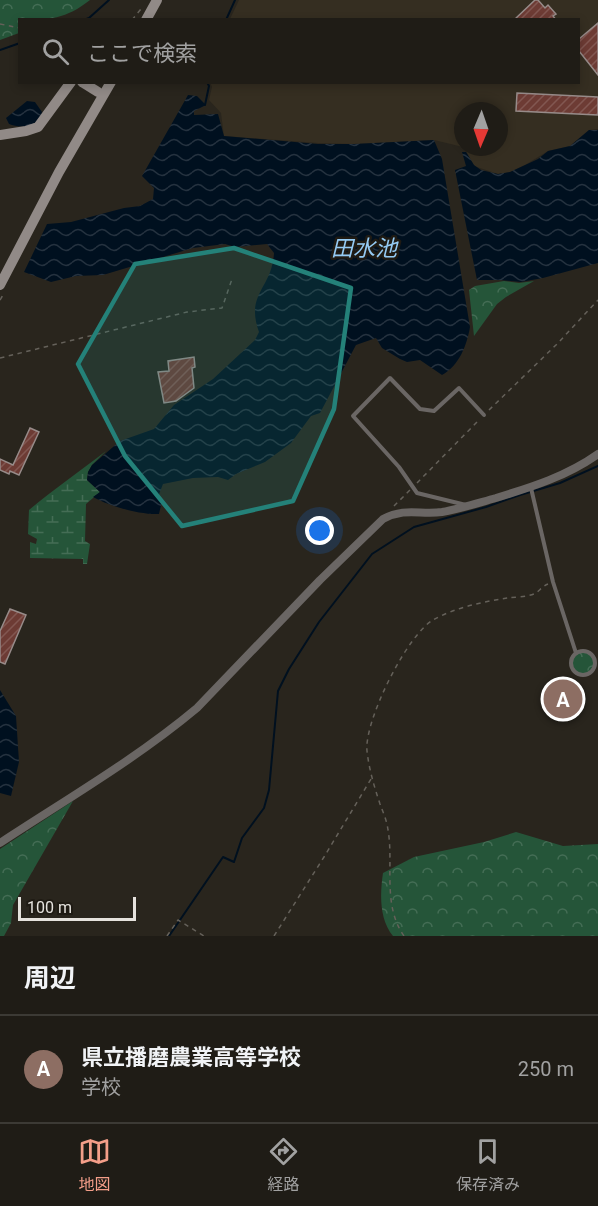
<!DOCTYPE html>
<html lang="ja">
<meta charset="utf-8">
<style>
:root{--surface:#1f1c16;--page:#2c2923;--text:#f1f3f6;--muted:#a1a1a1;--line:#3c3a35;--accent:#f49e89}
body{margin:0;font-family:Roboto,"Noto Sans JP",sans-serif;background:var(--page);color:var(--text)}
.compass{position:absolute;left:454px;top:102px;width:54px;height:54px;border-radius:50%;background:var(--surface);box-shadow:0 3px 9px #0003;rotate:182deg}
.scale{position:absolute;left:18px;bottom:15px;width:118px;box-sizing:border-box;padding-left:6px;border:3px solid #e5e2dd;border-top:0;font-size:16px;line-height:21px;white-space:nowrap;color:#e5e2dd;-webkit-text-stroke:4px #1f1b14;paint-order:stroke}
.you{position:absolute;left:320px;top:531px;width:21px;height:21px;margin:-15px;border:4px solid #fff;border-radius:50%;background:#1a73e8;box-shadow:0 0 0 9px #1a73e833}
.badge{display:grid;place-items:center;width:39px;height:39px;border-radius:50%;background:var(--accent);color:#fff;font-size:20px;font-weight:700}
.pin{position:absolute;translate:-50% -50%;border:3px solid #fff;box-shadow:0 2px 6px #0006}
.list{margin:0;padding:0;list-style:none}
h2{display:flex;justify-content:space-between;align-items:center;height:78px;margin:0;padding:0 24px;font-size:26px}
h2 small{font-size:20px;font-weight:400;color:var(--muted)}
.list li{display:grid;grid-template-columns:39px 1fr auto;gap:18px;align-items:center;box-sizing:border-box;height:108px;padding:0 24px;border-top:2px solid var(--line)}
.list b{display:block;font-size:22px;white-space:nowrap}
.list p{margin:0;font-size:20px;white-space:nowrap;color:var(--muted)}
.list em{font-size:20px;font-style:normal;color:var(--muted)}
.icon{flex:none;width:33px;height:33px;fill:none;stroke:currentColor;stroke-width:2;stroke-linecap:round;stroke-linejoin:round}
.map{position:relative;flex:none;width:598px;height:936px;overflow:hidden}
.search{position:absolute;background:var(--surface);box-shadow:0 3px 9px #0003;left:18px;right:18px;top:18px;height:66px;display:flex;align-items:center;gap:15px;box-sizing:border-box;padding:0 21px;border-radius:0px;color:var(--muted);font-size:22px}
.sheet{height:186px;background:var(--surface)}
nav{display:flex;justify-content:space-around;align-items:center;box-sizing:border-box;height:84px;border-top:2px solid var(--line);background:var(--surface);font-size:16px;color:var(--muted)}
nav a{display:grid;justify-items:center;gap:3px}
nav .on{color:var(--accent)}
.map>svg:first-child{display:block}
</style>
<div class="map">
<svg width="598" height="936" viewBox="0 0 598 936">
<defs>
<pattern id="forest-crowns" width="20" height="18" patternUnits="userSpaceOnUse" patternTransform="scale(1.5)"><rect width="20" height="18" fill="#255539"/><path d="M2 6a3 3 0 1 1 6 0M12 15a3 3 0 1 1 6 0" fill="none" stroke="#446d55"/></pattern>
<pattern id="wetland-marsh" width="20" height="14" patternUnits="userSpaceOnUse" patternTransform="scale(1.5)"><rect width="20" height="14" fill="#255539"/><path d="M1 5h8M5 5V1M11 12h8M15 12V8" fill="none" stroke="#446d55"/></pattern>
<pattern id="water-waves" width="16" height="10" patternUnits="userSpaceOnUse" patternTransform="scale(1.5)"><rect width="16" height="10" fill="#00101f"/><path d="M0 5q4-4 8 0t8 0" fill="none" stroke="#25323f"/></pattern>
<pattern id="building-hatch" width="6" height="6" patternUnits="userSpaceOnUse" patternTransform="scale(1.5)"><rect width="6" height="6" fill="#6d3b34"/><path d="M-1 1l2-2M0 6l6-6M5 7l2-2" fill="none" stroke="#825751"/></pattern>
</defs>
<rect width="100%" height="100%" fill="#29251d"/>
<polygon fill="#352e21" points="239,0 598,0 598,129 589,130 570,146 548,151 525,165 510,172 498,174 474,166 464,147 499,147 499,111 463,111 463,147 434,140 354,144 318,143 224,136 221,113 209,100 212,87 210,82 578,82 578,20 230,19"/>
<g fill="url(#forest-crowns)">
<path d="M0 0H90C66 19 49 20 20 20L19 33 0 40Z"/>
<polygon points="504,281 519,283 534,281 506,297 497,304 474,336 469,290 475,286"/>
<circle cx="583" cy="663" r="11"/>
<polygon points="73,801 13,905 11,923 4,936 0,936 0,849"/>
<path d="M516 832 563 846 598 844V936H393C379 919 380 894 383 873L414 857 484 842Z"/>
</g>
<path fill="url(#wetland-marsh)" d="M106 451 92 465 88 472 87 480 100 492 86 504 85 541 90 544 87 564H83V559L30 558V542L36 544 37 539 28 534 29 510C54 489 80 471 106 451Z"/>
<g fill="url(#water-waves)">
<path d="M188 95 197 96 206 105 194 111V115L218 114 224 136 318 144H354L434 140 442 159 470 327C467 345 459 366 442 375L420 360 407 362 400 359 382 348 376 338 356 345 320 413 311 416 291 443 265 462 236 474 228 480 218 477 193 478 163 484 158 497 162 501 159 514C140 515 109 506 93 497L100 492 87 480 88 472 92 465 120 441 154 429 174 405 213 379 255 340 259 332C245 293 272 289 274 253L267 244 235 247 225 244 193 248 103 275 76 276 51 282 24 272 47 224 71 222 124 208 140 206 153 199 154 188 142 176Z"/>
<path d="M27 101 35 102 42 112C39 127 21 129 9 124L6 118Z"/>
<polygon points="589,130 598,130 598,263 543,278 521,282 500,280 477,280 455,170 466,166 462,152 466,152 474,165 481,170 498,174 510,172 538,159 548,151 570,146"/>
<polygon points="0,690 16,716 19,762 11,796 0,793"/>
</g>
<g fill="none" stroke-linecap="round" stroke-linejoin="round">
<g stroke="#00101f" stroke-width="2">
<polyline points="84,20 89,18 109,0"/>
<polyline points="226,20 235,0"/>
<polyline points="0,50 20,43"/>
<polyline points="205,105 209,86 207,82"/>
<polyline points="169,936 223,857 234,862 242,838 264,808 269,790 278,691 289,669 319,622 372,554 414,527 486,507 520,495 560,483 598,466"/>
</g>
</g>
<g fill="url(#building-hatch)" stroke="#978b89" stroke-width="1.5">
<polygon points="535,0 538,0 545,8 548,5 556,14 553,16 556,20 514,20"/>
<polygon points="598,23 598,75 579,51 579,39"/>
<polygon points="517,93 598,97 598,115 516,111"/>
<polygon points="194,357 195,367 192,368 194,388 176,401 164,403 158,372 169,371 168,361"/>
<polygon points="30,428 39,432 19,475 10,471 9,474 0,470 0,459 13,465"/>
<polygon points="10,609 26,615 5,664 0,662 0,631"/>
</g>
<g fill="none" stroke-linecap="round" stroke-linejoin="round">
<g stroke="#65615a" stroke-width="1.5" stroke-dasharray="4.5 4.5" stroke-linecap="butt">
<polyline points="132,20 141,9"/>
<polyline points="0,24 20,28"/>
<polyline points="0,300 3,295"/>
<polyline points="0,358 187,312 222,308 232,279"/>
<polyline points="489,410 558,343 598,300"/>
<polyline points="417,483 479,420"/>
<polyline points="394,506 410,490"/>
<polyline points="167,936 178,920 204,936"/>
<polyline points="274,936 324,857 371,779"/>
<path d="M404 936C382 905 394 864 388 830 387 821 383 812 380 804 374 786 369 769 367 751 364 721 407 635 433 620 454 608 482 602 507 598 515 597 526 597 534 594 539 592 542 586 548 584"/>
</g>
<g stroke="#6a6664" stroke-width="4">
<polyline points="531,488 553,582 576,653"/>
<polyline points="466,505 417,493 399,467 353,416 390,378 420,409 434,411 459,388 484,415"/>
<circle cx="583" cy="663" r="12"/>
</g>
<path stroke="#6a6664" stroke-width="8" d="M0 843C67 799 136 759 197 708L320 580 383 519C406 507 419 515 442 512 460 509 478 503 496 498 532 487 567 476 598 454"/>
<g stroke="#918a87" stroke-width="10">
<polyline points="146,20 157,0"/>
<polyline points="82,82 98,92"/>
<polyline points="0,135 26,131 38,127 71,82"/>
<polyline points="0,285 59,172 111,82"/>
</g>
</g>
<path fill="#248179" fill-opacity="0.2" stroke="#248179" stroke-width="4.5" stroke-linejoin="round" d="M234 248 351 288 334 409 293 501 182 526 125 456 78 364 135 264Z"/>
<g text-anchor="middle" stroke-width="5" stroke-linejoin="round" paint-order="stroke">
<g font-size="22" font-style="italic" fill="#95cbf4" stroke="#1f1b14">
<text x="364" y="256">田水池</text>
</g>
</g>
</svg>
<svg class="compass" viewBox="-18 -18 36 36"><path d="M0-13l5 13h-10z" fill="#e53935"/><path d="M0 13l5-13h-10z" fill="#a1a1a1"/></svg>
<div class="scale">100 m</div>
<div class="you"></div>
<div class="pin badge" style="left:563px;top:699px;background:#8d6e63">A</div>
<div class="search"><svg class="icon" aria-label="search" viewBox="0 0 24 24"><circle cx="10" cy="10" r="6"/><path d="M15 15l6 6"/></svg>ここで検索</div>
</div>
<section class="sheet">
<h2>周辺<small></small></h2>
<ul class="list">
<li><span class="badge" style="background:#8d6e63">A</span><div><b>県立播磨農業高等学校</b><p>学校</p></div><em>250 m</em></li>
</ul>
</section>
<nav>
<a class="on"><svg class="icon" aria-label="map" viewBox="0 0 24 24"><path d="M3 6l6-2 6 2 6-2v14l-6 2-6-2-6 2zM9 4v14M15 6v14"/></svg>地図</a>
<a><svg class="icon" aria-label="directions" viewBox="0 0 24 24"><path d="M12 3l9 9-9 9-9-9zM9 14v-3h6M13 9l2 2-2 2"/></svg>経路</a>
<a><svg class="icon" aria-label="saved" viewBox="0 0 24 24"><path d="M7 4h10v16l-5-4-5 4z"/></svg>保存済み</a>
</nav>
